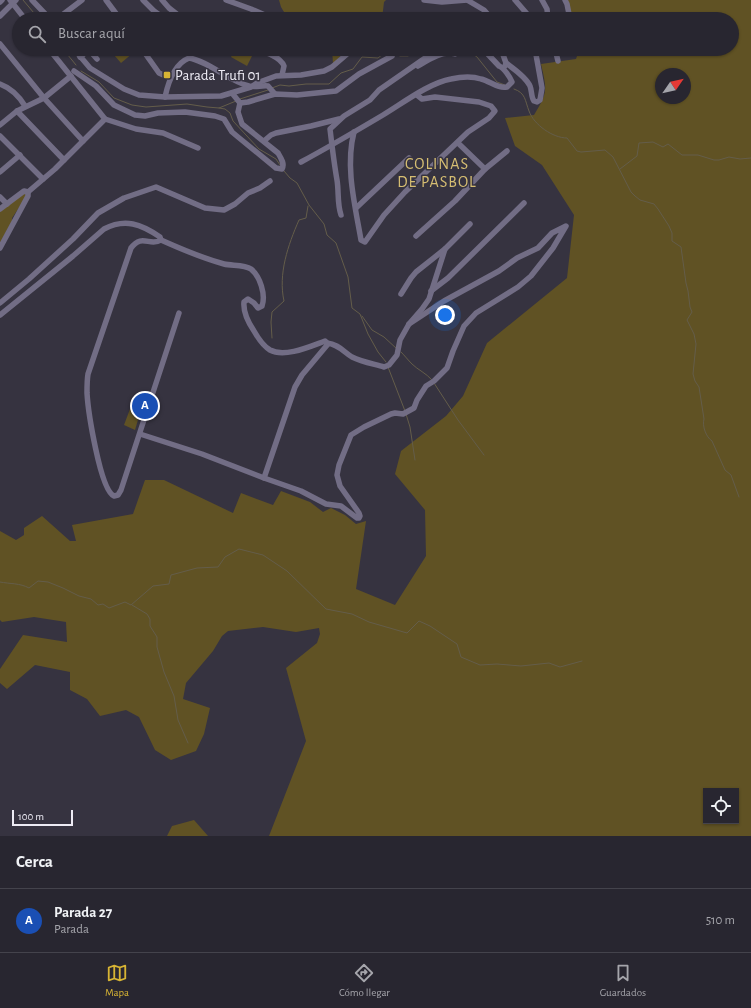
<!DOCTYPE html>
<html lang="es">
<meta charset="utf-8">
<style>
:root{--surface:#282630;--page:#34323c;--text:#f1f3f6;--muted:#a5a5ab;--line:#44434c;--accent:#d7b434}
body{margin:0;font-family:"Alegreya Sans",sans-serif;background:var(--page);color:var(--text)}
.controls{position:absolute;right:12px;bottom:12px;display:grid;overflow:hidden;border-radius:0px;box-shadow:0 1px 3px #0004}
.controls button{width:36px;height:36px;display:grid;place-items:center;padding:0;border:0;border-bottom:1px solid var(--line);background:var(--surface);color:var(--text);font:20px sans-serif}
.compass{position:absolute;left:655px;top:68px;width:36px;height:36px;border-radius:50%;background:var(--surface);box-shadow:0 1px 3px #0004;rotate:56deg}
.scale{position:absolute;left:12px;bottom:10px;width:61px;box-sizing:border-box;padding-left:4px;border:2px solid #edebf4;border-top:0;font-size:11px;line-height:14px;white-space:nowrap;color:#edebf4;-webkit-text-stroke:3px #363340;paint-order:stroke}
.you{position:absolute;left:445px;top:315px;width:14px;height:14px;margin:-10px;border:3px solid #fff;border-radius:50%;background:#1a73e8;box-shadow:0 0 0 6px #1a73e833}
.badge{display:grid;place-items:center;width:26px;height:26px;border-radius:50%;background:var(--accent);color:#fff;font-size:13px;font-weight:700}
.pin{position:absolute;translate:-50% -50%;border:2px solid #fff;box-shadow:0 1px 4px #0006}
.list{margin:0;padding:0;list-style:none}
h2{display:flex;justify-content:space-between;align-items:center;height:52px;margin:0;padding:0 16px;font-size:17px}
h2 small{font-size:13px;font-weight:400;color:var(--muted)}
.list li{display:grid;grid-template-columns:26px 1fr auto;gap:12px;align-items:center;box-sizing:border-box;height:64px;padding:0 16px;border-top:1px solid var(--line)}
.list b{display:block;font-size:15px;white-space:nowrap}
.list p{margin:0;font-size:13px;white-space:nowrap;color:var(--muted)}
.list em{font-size:13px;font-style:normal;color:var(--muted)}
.icon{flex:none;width:22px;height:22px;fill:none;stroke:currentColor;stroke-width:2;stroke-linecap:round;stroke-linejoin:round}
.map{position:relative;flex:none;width:751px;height:836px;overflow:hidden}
.search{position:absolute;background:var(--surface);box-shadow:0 1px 3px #0004;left:12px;right:12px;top:12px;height:44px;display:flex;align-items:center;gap:10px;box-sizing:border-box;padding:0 14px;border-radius:22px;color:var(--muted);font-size:15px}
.sheet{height:116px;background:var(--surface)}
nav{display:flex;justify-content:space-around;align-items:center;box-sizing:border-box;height:56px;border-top:1px solid var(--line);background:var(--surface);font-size:11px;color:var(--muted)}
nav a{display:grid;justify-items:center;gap:2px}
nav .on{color:var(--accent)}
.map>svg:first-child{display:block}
</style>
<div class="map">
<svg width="751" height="836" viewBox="0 0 751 836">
<rect width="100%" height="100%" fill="#363340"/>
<g fill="#605224" fill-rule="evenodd">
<polygon points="279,0 386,0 384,2 382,19 292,19 292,12 284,12 281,7"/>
<path d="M567 0H751V836H269L306 741 286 668 317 643 320 634 319 628 296 632 263 627 228 631 222 636 213 651 186 683 183 699 210 708 204 734 196 751 171 760 155 750 139 717 126 710 100 716 87 699 70 690V672L35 665 7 689 0 683V669L23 635 67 642 66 622 34 617 2 622 0 620V531L16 540 24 535V528L42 516 70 541H76L72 525 133 514 145 480H164L233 513 241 493 273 505 281 491 310 502 323 512 331 508 345 515 356 524 366 521 356 589 395 605 426 556 425 510 395 474 401 451 446 416 463 396 487 343 567 278 574 215 542 165 515 146 505 118 534 115C548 92 547 90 541 64L576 59 578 53 577 49H732V19H572ZM661 74H685V98H661ZM706 791H736V821H706Z"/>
<polygon points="122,49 130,49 133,53 121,63 114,55"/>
<polygon points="235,49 239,49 252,56 247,66 231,57"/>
<polygon points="332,49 348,49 333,64"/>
<polygon points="23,193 26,194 26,197 12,218 12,221 0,243 0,211"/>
<polygon points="130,409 140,413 135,430 124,425"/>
<polygon points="194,820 208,836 167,836 172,826"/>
</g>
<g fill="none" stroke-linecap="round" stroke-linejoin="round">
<g stroke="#645d4a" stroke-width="1">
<polyline points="23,0 39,19"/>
<polyline points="63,49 76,65"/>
<polyline points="466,49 477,57 497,82 505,85"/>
<polyline points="81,71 99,82 114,98 132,105 146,107 187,104 207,107 219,108 236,101"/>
<polyline points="272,88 280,85 289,86 306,84 329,84 341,73 353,69 362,57 378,58 388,50 400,56 408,56 419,49"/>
<path d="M514 89C526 93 525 101 529 111 534 125 553 138 567 138L577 151 581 152 605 150 613 157 631 192 635 196 640 200 654 204 658 209 669 226 672 233V241L681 247 686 283 688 291 690 307 692 312 687 320 694 334 696 344 693 374 695 381 699 387 704 419C702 426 706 437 712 441L725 470 731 475 739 497"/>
<polyline points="240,99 268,90"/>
<polyline points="219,108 225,109 230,113 233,121 259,149 276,159 280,165"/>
<polyline points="620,169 637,156 639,143 653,142 663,147 668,144 682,155 698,155 714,160 719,160 729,157 740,159 751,158"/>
<polyline points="284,171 290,178 297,183 309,205 324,224 327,235 336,243 348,277 352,308 360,314 368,334 378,352 386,362"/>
<polyline points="362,316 372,330 384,337 397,349"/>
<path d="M272 338 271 322 272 312 284 301C278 274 288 245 299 220L306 218 308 206"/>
<path d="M401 352C405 356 408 360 412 364 418 370 426 373 432 380"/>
<polyline points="388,367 405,411"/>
<polyline points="434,383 458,420 484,455"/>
<polyline points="406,414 410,427 415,460"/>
<path d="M0 582C10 584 20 583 29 588L38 581 48 582 63 588 79 596 91 599 98 605 103 604 109 608 125 602 131 605 153 586 169 584 171 575 197 568 218 567 225 557 239 549 263 555 287 571 326 609 352 614 369 622 407 633 419 621 430 626 457 644 461 657 480 665 497 664 521 666 549 663 560 667 582 661"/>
<polyline points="132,605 147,614 150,619 150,626 157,637 157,647 164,672 174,696 178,720 188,743"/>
</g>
<g stroke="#726d85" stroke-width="5.5">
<polyline points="10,0 25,19"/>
<polyline points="32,0 50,19"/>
<polyline points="106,0 120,19"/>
<polyline points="143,0 154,11 165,19"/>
<polyline points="162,0 169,8 183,19"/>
<polyline points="226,0 251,9 274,19"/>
<polyline points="424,0 442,2 467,0"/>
<polyline points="467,0 484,10 492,19"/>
<polyline points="515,0 528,15 528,19"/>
<polyline points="542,0 547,9 548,19"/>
<polyline points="565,0 567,4 570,19"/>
<polyline points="0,2 2,0"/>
<polyline points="0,16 16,0"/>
<polyline points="57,19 82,0"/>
<polyline points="385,19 444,16 451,19"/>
<polyline points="0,44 44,98 83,141"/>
<polyline points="49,49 105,119 136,129 163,133 198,148"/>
<polyline points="74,49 90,68 124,89 139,95 165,97 221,96 251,87 257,83 276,76 301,75 324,71 332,67 353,49"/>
<polyline points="142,49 159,73 170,78"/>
<path d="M254 49C264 52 280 56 284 66L282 75"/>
<polyline points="501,49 506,63 505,66"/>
<polyline points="555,49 558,61"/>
<polyline points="575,49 575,53"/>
<polyline points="89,50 97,59"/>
<polyline points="265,52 291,49"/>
<polyline points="80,57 90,49"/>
<path d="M506 63C514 69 526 77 530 86 532 91 531 97 534 101L537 102 540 100 542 88 535 49"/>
<path d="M418 66C428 60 443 50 455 54"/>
<path d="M74 71 96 86 114 105 135 115 145 116 158 113 185 112 215 116 224 119 232 132 238 137 276 168 282 169C285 164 281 158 278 153L242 124 238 112 240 103 232 93"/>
<path d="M0 84C11 88 19 96 25 106"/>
<path d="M165 97C168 83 174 64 189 58 208 61 229 81 249 86 255 88 262 85 268 86L275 94"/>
<polyline points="240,103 248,102 275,94 297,95 336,91 359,74 392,56"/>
<polyline points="17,111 64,160"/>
<polyline points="0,125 17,111 44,98 71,76"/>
<path d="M354 132C345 167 355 205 361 240L365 242 384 215 405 192 468 132 489 118 495 111 491 106 479 102 435 97 422 99 417 95"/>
<polyline points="0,136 43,179"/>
<polyline points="264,141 271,135 276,133 311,126 339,119"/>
<polyline points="458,143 485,169"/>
<path d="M301 162C329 147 356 131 383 115 403 103 429 83 451 79 460 77 472 76 481 79 490 81 498 89 507 87L512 82C510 77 504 68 499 66L483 49"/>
<polyline points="0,172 20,155"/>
<polyline points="28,192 55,169 105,119"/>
<polyline points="0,197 7,204"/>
<polyline points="356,208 409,158"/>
<polyline points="0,209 24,191 28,192 28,196 0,248"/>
<path d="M341 215C337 203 339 192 337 180 334 163 332 146 330 129L344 116 370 100 379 90 428 56 434 49"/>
<polyline points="416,236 455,201 485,169 507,151"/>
<path d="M161 240C181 249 202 258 224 264 232 266 244 264 251 269 260 276 266 295 262 306L258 308 254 303 248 299 244 302C243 312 248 322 254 331 258 338 263 346 270 350 285 358 311 346 325 341L328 344 302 375 295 387 264 478"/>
<polyline points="431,291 448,278 524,203"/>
<polyline points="401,294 411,278 416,272 445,249 470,224"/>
<polyline points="0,303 29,279 73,239 98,213 124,198 156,187 205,208 224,210 235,204 248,193 260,188 270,181"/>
<path d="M0 315 73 256 104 229C125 218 141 224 160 237L161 240C150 247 142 233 131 248L88 374C87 380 87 386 87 393 88 410 100 490 114 496L118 495 121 490 179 313"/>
<path d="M327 343C338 344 344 352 352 357 362 362 374 364 384 367L389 365 397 355 400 340 409 324 422 309 429 299 445 249"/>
<polyline points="140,434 202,454 264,478 301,491 326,504 341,506 357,518 359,518 360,516 359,513 340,486 337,475 339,465 351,435 364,427 391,414 395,413 403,414 414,408 417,400 426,386 434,381 447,368 453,351 464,326 476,313 518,287 531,276 553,248 566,226 552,233 538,248 517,258 499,271 444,301 409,324"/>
</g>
</g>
<rect fill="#d7b434" stroke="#363340" stroke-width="1.5" x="163" y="71" width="8" height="8" rx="2"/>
<g text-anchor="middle" stroke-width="3" stroke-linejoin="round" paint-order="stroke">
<g font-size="15" fill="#edebf4" stroke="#363340" text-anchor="start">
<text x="175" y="80">Parada Trufi 01</text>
</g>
<g font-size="16" letter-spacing="1" fill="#d6be72" stroke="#363340">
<text x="437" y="169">COLINAS<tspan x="437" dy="18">DE PASBOL</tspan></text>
</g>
</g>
</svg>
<div class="controls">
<button><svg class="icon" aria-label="locate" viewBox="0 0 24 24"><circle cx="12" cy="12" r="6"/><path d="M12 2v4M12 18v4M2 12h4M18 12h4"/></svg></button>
</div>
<svg class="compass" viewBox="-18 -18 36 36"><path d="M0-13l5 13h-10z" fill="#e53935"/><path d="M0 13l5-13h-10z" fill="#a5a5ab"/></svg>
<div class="scale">100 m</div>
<div class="you"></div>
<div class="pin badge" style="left:145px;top:406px;background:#1a4fb4">A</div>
<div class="search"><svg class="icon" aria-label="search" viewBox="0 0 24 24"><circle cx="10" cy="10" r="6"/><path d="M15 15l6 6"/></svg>Buscar aquí</div>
</div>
<section class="sheet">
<h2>Cerca<small></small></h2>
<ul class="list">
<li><span class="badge" style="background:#1a4fb4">A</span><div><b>Parada 27</b><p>Parada</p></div><em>510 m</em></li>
</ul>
</section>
<nav>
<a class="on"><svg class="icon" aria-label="map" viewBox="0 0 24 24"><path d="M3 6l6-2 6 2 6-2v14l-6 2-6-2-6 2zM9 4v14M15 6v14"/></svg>Mapa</a>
<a><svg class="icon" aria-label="directions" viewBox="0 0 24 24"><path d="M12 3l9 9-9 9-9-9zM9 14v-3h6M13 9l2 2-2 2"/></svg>Cómo llegar</a>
<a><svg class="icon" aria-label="saved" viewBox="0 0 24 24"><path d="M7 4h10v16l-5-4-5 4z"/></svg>Guardados</a>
</nav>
